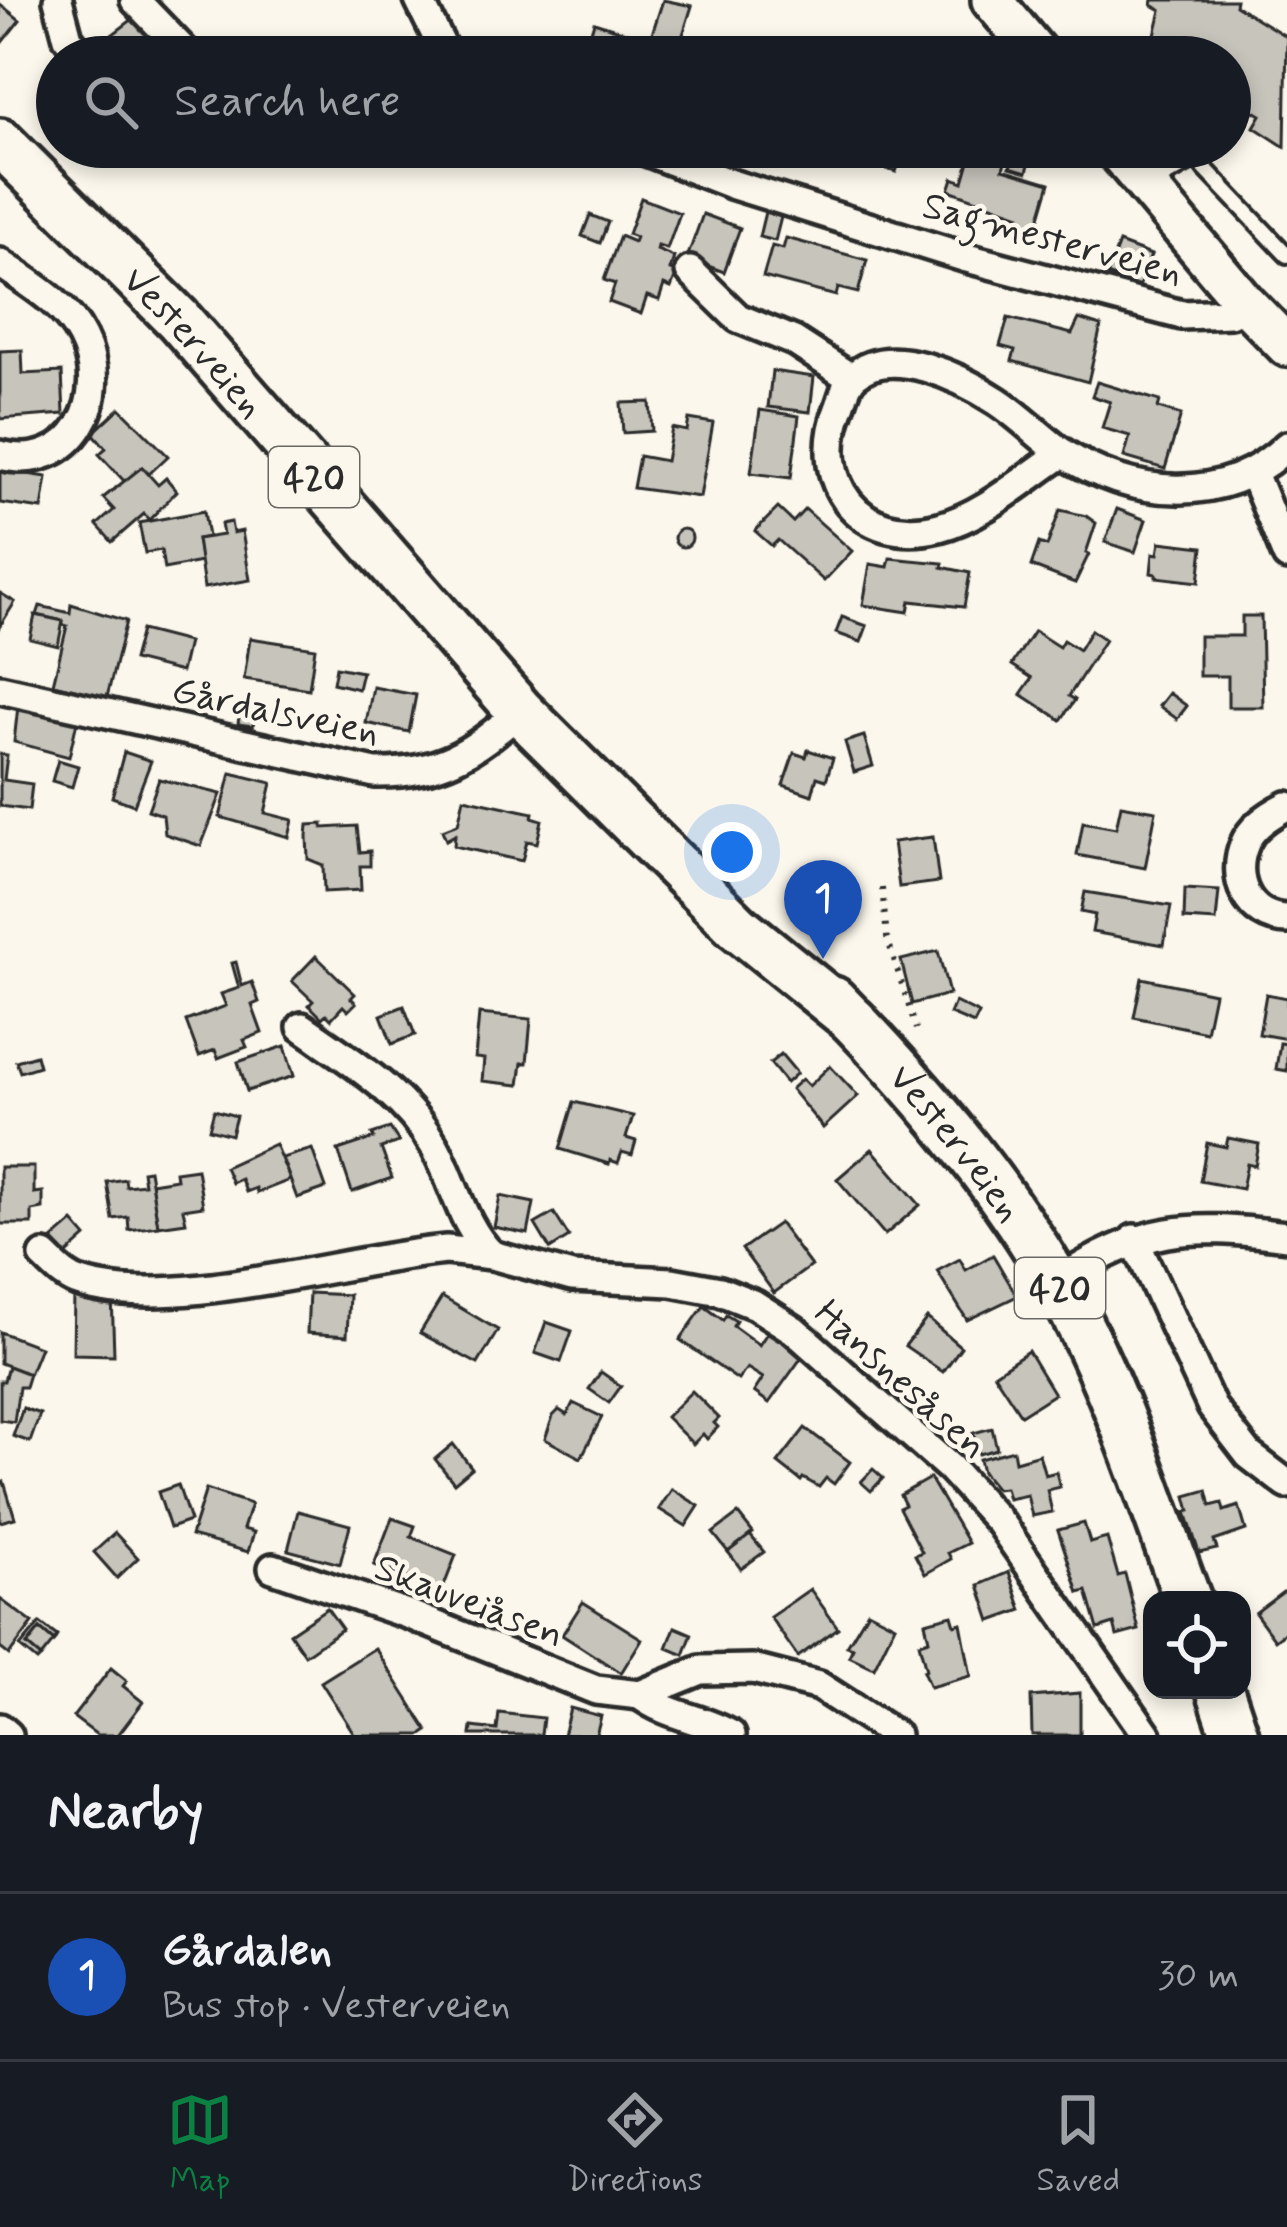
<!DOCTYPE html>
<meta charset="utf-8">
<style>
:root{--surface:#171b24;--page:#242831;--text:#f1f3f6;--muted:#9ea1a6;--line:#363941;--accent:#0b8043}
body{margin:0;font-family:Mynerve,sans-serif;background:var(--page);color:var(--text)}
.controls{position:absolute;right:36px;bottom:36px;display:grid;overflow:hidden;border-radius:24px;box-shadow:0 6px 18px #0003}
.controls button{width:108px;height:108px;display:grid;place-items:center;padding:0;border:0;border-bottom:3px solid var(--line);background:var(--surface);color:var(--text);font:60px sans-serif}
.you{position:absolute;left:732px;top:852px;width:42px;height:42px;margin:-30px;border:9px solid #fff;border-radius:50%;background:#1a73e8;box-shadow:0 0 0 18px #1a73e833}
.badge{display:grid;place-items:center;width:78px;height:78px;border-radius:50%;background:var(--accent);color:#fff;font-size:39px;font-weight:700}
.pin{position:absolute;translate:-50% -99px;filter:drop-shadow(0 3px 6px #0008)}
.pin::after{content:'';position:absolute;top:63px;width:42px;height:36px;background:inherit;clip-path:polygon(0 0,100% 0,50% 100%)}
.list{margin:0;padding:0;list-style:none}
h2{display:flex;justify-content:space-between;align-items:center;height:156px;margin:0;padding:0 48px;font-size:51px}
h2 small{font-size:39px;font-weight:400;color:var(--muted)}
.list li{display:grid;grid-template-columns:78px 1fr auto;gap:36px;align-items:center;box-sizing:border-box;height:168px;padding:0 48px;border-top:3px solid var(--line)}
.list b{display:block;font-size:45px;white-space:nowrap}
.list p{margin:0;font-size:39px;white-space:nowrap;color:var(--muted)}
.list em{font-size:39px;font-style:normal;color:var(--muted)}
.icon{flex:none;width:66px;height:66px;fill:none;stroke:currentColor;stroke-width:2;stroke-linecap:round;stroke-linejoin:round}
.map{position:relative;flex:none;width:1287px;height:1735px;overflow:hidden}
.search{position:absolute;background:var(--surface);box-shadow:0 6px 18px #0003;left:36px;right:36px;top:36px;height:132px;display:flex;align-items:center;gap:30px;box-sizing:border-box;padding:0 42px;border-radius:66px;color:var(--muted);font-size:45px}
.sheet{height:324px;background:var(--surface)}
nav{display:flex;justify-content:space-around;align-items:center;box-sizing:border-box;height:168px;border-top:3px solid var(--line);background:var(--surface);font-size:33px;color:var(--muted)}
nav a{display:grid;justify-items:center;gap:6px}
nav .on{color:var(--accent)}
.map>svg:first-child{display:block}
</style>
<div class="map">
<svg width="1287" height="1735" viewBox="0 0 1287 1735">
<rect width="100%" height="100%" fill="#fbf7ec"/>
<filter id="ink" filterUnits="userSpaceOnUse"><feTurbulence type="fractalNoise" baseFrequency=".00833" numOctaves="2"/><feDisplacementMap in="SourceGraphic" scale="24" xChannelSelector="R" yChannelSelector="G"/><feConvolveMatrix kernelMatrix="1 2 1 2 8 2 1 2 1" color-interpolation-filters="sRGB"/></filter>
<g filter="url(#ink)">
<g fill="#c7c4bc" stroke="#2b2b2b" stroke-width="3">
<polygon points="663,0 692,6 676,57 583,57 594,22 650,40"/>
<polygon points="1153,0 1236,0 1235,5 1287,37 1285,147 1254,127 1261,115 1230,97 1230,57 1169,57 1152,47 1161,10 1152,5"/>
<polygon points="0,4 20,20 0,45"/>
<polygon points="142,12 179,57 110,57 100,44"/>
<polygon points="837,147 904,147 896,172 836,153"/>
<polygon points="973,147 1009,147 1003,169 1050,183 1037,227 1018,221 1020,215 949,190 953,178 963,182"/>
<polygon points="1015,152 1031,157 1027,172 1010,167"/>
<polygon points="641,198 680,213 667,249 658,246 657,250 674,257 670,270 677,273 671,288 664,285 659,300 647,296 641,314 609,302 615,284 604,280 620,236 634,242 636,237 628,234"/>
<polygon points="765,212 781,217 775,241 759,237"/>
<polygon points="703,214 740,228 724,272 687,258"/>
<polygon points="590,215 608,222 600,243 582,236"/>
<polygon points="786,238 867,260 858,293 838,288 836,296 763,277 772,246 783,249"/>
<polygon points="1119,243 1151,255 1139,287 1107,275"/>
<polygon points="1008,318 1072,334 1079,319 1101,326 1088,382 1012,361 1015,350 1000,346"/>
<polygon points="22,350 23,374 62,372 64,414 0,419 0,351"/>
<polygon points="772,371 814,377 810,412 768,407"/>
<polygon points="1097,382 1160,401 1158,408 1181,415 1165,469 1124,457 1130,436 1102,428 1110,402 1092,396"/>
<polygon points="650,402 652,431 623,433 621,403"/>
<polygon points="120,408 168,456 149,474 142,467 125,482 99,454 106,448 93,433"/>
<polygon points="760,410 799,416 791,478 751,473"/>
<polygon points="689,419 713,423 700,497 633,488 639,456 666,461 672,428 687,431"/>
<polygon points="142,467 158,485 166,478 177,491 149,520 144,514 112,542 97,525 114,510 103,498"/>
<polygon points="0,470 47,477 42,509 0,503"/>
<polygon points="778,508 793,522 805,509 852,551 824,581 778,540 772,546 755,531"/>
<polygon points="1117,509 1146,520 1135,552 1105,542"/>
<polygon points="1060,510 1086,516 1096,523 1086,553 1089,554 1075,583 1031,566 1039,543 1047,546"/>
<polygon points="204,511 208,537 197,539 201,562 164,569 161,550 145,553 139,523"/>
<polygon points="231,522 233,533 242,531 250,580 204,588 197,539 223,535 221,524"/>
<circle cx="683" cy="538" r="9"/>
<polygon points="1160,542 1203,547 1199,582 1156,577 1156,574 1151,573 1153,553 1158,554"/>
<polygon points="890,558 943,563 942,567 970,573 964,607 910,601 908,612 863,605 870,564 888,567"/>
<polygon points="0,593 15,602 0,626"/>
<polygon points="71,604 126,621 107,697 53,684 67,626 62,625 63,621 37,615 40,606 70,613"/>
<polygon points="35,615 63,621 58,646 30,639"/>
<polygon points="1242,616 1261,616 1263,707 1228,707 1228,676 1199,676 1199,636 1242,636"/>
<polygon points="842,617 867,626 861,642 836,633"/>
<polygon points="141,630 188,642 181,672 133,660"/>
<polygon points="1091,630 1105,640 1069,696 1075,700 1061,720 1021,694 1032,678 1012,665 1034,631 1059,647 1063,640 1079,650"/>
<polygon points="250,638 315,648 309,689 244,679"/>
<polygon points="336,667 362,672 358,689 333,683"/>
<polygon points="373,687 416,695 409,732 366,723"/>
<polygon points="1169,693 1187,706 1177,719 1159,706"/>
<polygon points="18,706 78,717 69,757 14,742"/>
<polygon points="240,707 255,709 253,726 238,724"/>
<polygon points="864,736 873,766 854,772 845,742"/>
<polygon points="808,750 833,758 826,780 817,777 812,795 783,785 794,753 806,757"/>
<polygon points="124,752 151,761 134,805 112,797"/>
<polygon points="0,754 7,755 4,780 32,784 29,810 0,806"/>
<polygon points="58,760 78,766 72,787 52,781"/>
<polygon points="231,773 272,783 265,813 293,820 289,837 220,817"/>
<polygon points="159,779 221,794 201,846 165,834 163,815 148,810"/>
<polygon points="464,798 533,813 532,817 542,820 537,843 527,841 522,861 454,846 455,835 446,840 442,830 458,824"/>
<polygon points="1121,805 1156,811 1145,868 1077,855 1083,822 1116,828"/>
<polygon points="323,824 323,828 357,826 360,852 370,851 370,866 360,866 361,890 324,892 323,865 308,859 307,836 308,825"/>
<polygon points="933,837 939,882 899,887 893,842"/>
<polygon points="1185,889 1219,891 1216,921 1184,919"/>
<polygon points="1085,892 1171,906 1164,945 1092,932 1095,915 1081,912"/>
<polygon points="938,951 949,994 912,1004 901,960"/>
<polygon points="316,956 355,994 351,998 356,1003 348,1011 343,1006 331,1019 326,1014 322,1018 309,1005 313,1001 292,981"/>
<polygon points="236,962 242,986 252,982 259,1002 252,1005 262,1033 244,1040 247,1047 218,1058 215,1050 199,1056 186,1021 226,1006 221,994 239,988 232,963"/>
<polygon points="1142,978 1214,993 1206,1032 1134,1017"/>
<polygon points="1266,994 1287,998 1287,1039 1259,1034"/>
<polygon points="955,1002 979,1014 974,1024 950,1014"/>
<polygon points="404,1006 415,1035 392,1044 381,1015"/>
<polygon points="479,1014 531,1019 527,1063 522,1063 519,1085 482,1081 484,1059 475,1058"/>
<polygon points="1280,1043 1287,1044 1287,1071 1276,1069"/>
<polygon points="285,1046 294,1076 247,1091 238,1062"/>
<polygon points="781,1054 797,1073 786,1083 770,1063"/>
<polygon points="36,1055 39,1066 20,1072 16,1061"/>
<polygon points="830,1066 858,1096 823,1128 791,1089 802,1079 809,1086"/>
<polygon points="574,1102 633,1116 626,1138 636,1141 632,1155 622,1152 618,1163 610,1160 609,1164 560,1149"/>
<polygon points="214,1110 236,1116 231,1135 209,1129"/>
<polygon points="390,1128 399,1142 381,1148 392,1178 352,1192 338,1150 374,1138 372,1134"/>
<polygon points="1228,1138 1259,1144 1255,1166 1247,1164 1242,1189 1200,1181 1207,1143 1226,1147"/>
<polygon points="275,1144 290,1180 257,1193 256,1188 246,1192 241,1179 232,1183 225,1167"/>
<polygon points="312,1149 326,1188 297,1198 282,1158"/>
<polygon points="872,1149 920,1205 885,1235 837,1179"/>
<polygon points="0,1167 34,1167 34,1193 43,1192 43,1209 32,1211 32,1224 0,1224"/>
<polygon points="197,1169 203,1206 183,1209 186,1222 158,1226 151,1183 176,1179 175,1172"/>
<polygon points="149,1170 158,1226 129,1230 128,1217 113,1219 107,1182 125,1179 126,1186 144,1184 142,1171"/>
<polygon points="500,1196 534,1203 528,1234 494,1227"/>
<polygon points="554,1213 569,1237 550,1249 535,1224"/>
<polygon points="73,1222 86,1237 66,1255 52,1240"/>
<polygon points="779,1223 811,1266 774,1293 742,1249"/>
<polygon points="993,1255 1017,1296 967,1320 937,1271 960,1259 966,1270"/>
<polygon points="74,1293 112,1294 114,1355 73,1354"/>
<polygon points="309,1293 349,1295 347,1336 307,1333"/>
<polygon points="442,1297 498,1330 478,1364 420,1333"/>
<polygon points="704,1306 723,1320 726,1315 736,1321 733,1326 759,1345 769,1330 804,1354 769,1403 754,1392 763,1378 747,1368 738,1380 680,1340"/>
<polygon points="927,1318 961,1347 943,1372 905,1346"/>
<polygon points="546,1322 572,1331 561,1362 535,1353"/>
<polygon points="0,1332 40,1347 29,1374 0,1363"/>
<polygon points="1028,1351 1054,1394 1021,1415 994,1374"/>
<polygon points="8,1366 29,1374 25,1387 19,1387 14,1422 0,1420 0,1381 4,1381"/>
<polygon points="601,1372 621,1386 609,1403 589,1389"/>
<polygon points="692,1391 719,1418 714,1423 718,1427 707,1439 703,1434 693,1444 666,1417"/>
<polygon points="573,1403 602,1417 581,1458 545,1439 553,1416 559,1410 567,1415"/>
<polygon points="23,1408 40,1414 30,1442 13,1436"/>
<polygon points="805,1428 850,1462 834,1484 826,1478 819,1487 803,1478 801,1481 778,1463"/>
<polygon points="992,1428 997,1449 979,1454 973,1433"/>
<polygon points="453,1444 472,1468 454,1483 435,1459"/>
<polygon points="1013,1450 1015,1461 1039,1454 1045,1475 1056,1472 1060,1487 1047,1490 1052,1512 1032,1516 1027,1495 1008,1499 1005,1488 996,1489 982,1472 979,1459"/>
<polygon points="873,1469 883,1478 871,1491 861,1482"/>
<polygon points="930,1478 968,1543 948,1553 951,1559 925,1574 915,1555 922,1552 899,1508 905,1505 900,1495"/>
<polygon points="4,1482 15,1518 0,1522 0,1484"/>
<polygon points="178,1485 190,1521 170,1528 158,1492"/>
<polygon points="206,1489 251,1504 243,1529 254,1532 248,1552 191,1536"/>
<polygon points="672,1489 699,1506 686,1526 659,1509"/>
<polygon points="1207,1490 1211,1506 1222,1503 1224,1511 1239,1506 1246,1530 1214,1541 1217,1549 1199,1553 1186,1512 1190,1511 1186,1496"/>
<polygon points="298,1511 350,1525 340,1564 288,1550"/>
<polygon points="738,1514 753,1533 728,1552 713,1533"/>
<polygon points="392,1518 415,1526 411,1537 456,1555 442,1591 374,1565"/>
<polygon points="1084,1523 1090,1543 1107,1538 1118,1576 1125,1574 1139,1630 1117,1636 1114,1624 1098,1629 1087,1591 1079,1593 1058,1530"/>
<polygon points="115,1533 138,1558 117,1578 94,1552"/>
<polygon points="750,1535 764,1552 741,1569 728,1552"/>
<polygon points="1009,1572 1022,1610 991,1621 979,1585"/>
<polygon points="810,1589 838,1628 798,1657 770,1617"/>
<polygon points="1283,1592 1287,1592 1287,1631 1275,1640 1255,1613"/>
<polygon points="0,1599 33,1623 9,1655 0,1648"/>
<polygon points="583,1602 642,1639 621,1673 562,1635"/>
<polygon points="327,1608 342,1629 305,1655 290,1633"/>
<polygon points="868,1611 895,1625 874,1668 849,1656 853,1648 847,1646"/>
<polygon points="952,1615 955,1625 961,1623 971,1676 930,1687 923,1671 926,1670 919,1643 929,1640 925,1622"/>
<polygon points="40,1623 57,1636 54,1641 40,1629 27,1645 41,1657 37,1661 20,1647"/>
<polygon points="675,1627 692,1634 684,1655 667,1648"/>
<polygon points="40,1629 54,1641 41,1657 27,1645"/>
<polygon points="375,1648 428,1731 422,1735 355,1735 321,1682"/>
<polygon points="111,1668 127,1681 123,1686 143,1702 118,1735 97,1735 73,1717"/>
<polygon points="1080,1693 1080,1735 1032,1735 1031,1697"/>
<polygon points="570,1708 601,1716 596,1735 563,1735"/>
<polygon points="499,1713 543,1718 541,1735 471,1735 472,1727 497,1730"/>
</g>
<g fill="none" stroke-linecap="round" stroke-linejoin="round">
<defs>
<polyline id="lane" points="1151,184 1196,159 1287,255"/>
<g id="street">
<polyline points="58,0 68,38 83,57"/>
<polyline points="135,0 190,57"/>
<polyline points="419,0 447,57"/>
<polyline points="636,147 731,184 967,258 1182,315 1230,313 1245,303"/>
<path d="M0 263C30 284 65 303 82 337 113 397 73 474 0 455"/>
<polyline points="690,271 738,318 794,341 851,378"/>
<path d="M1063 453C1025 478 983 516 939 527 859 547 811 481 839 409 843 399 846 383 854 376 890 342 963 379 997 401 1020 416 1039 436 1061 452 1131 498 1224 507 1287 446"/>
<polyline points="1253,473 1287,556"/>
<path d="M0 689 375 773C441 774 472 753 520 711"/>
<path d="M1287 806C1271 814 1252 826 1245 843 1230 878 1247 918 1287 919"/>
<path d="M302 1027C352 1062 404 1093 435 1147 454 1182 463 1228 492 1255"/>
<polyline points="1134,1239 1212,1407 1249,1455 1287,1484"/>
<path d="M44 1256C55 1266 66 1279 81 1283 176 1313 343 1259 446 1250L492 1255 572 1277 672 1282 720 1291 755 1305 794 1330 950 1468 1000 1523 1147 1735"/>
<path d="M1057 1282C1144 1226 1186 1223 1287 1236"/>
<polyline points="273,1568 410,1615 596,1690 640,1695 701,1670 753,1669 819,1686 895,1735"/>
<path d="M640 1695C667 1716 702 1718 731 1735"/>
<polyline points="0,1728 8,1735"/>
</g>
<g id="secondary">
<polyline points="992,0 1040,57"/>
<polyline points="1114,147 1245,303 1287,346"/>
</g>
<g id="primary">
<path id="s1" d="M0 142 178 319 520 711 738 927 854 1021"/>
<path id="s2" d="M833 1000C916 1085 995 1176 1055 1279 1113 1379 1148 1493 1188 1600"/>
<polyline points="1220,1690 1235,1735"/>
</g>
</defs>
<use href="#lane" stroke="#2b2b2b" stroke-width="22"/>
<use href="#street" stroke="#2b2b2b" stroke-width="36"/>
<use href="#secondary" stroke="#2b2b2b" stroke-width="48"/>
<use href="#primary" stroke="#2b2b2b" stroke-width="54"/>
<polyline stroke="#2b2b2b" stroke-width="6" stroke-dasharray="3 9" stroke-linecap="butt" points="882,888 887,937 916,1029"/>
<use href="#lane" stroke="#fbf7ec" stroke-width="14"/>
<use href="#street" stroke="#fbf7ec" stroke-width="27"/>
<use href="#secondary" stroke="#fbf7ec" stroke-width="39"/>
<use href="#primary" stroke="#fbf7ec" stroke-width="45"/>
</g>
</g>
<g text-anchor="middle" stroke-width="9" stroke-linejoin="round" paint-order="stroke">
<g fill="#fbf7ec" stroke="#696865" stroke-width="3">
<rect x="269" y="447" width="90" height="60" rx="9"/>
<rect x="1015" y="1258" width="90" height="60" rx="9"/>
</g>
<g font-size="36" font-weight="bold" fill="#2b2b2b">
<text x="314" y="490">420</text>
<text x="1060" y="1301">420</text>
</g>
<g font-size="39" fill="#2b2b2b" stroke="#fbf7ec">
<text transform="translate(1053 237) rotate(15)" y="14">Sagmesterveien</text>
<text dy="14" stroke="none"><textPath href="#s1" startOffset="279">Vesterveien</textPath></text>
<text transform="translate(276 709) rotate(12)" y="14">Gårdalsveien</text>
<text dy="14" stroke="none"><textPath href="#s2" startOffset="189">Vesterveien</textPath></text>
<text transform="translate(902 1378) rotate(42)" y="14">Hansnesåsen</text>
<text transform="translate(470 1599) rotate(21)" y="14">Skauveiåsen</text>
</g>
</g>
</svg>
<div class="controls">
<button><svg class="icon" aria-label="locate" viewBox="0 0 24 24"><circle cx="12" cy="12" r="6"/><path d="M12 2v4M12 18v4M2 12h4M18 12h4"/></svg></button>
</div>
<div class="you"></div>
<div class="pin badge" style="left:823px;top:959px;background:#1a4fb4">1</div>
<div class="search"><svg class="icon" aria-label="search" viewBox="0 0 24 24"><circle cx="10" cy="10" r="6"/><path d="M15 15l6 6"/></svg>Search here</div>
</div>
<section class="sheet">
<h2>Nearby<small></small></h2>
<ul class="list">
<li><span class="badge" style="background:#1a4fb4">1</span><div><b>Gårdalen</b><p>Bus stop · Vesterveien</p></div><em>30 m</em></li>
</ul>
</section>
<nav>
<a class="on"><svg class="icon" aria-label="map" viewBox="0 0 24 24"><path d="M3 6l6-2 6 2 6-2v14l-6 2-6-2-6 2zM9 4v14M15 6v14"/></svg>Map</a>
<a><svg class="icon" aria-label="directions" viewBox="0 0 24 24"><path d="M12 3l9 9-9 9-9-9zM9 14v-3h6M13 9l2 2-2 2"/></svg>Directions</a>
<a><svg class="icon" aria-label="saved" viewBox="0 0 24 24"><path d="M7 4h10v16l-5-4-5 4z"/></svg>Saved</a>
</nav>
